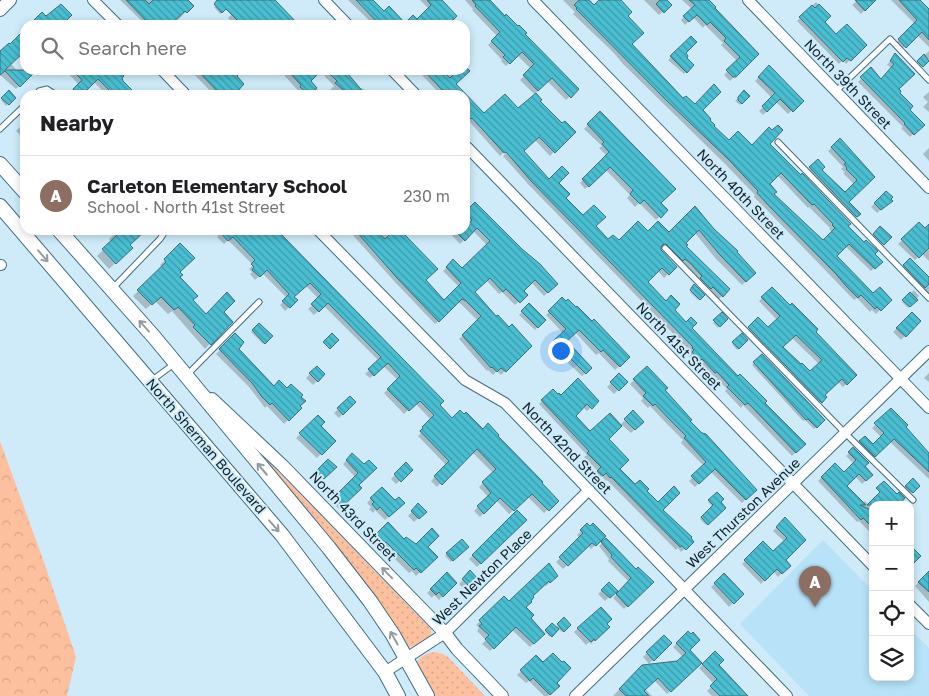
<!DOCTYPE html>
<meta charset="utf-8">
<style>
:root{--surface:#fff;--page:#f2f2f2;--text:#202124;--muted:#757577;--line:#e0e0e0;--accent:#975227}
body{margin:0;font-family:"Golos Text",sans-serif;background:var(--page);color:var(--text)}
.controls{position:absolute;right:15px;bottom:15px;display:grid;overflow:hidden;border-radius:10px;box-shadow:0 2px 8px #0003}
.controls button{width:45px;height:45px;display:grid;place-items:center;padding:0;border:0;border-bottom:1px solid var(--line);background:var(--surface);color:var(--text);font:25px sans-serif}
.you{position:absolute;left:560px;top:350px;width:18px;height:18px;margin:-12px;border:4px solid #fff;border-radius:50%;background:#1a73e8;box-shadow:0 0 0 8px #1a73e833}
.badge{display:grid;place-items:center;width:32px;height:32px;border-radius:50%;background:var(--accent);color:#fff;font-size:16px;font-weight:700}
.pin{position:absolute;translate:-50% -41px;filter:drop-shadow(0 1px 2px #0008)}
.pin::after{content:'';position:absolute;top:26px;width:18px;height:15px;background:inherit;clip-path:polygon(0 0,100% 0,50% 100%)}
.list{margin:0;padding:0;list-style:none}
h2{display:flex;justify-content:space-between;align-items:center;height:65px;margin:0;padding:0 20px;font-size:21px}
h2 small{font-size:16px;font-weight:400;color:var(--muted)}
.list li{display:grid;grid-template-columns:32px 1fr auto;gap:15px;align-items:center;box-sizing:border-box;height:80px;padding:0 20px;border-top:1px solid var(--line)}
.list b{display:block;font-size:19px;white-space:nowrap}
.list p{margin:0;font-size:16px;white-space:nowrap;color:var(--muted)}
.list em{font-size:16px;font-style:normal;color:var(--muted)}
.icon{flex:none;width:28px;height:28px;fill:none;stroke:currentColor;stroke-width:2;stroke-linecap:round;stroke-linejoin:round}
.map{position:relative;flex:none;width:929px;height:696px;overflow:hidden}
.search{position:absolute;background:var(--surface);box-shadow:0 2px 8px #0003;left:20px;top:20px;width:450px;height:55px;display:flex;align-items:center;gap:12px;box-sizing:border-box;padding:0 18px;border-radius:15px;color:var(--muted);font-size:19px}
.panel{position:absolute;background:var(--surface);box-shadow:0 2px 8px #0003;left:20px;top:90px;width:450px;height:145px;border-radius:15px}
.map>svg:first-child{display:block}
</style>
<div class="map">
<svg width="929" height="696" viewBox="0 0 929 696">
<defs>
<pattern id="grass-dots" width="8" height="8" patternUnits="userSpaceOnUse" patternTransform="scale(1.25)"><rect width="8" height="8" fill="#fdc09f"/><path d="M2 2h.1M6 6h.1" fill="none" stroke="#d8a589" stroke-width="1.8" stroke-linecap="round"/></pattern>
<pattern id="forest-crowns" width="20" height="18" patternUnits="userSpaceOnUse" patternTransform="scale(1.25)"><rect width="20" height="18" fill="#fdc09f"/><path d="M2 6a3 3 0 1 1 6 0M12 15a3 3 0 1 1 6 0" fill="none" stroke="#d8a589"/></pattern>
<pattern id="building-back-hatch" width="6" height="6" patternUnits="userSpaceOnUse" patternTransform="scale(1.25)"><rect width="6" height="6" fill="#4abfd2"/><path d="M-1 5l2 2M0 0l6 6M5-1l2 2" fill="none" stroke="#3c9bab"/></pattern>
</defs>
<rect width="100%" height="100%" fill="#cfebf9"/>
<polygon fill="#b7e2f8" points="823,540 873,591 873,677 910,677 910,629 929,648 929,696 809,696 740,624"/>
<g fill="url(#grass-dots)">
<path d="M269 462 431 629C434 640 417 647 408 647L405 645 352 566 266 464Z"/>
<path d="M435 652 443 654 448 657 485 696H435L417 663C420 655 428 653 435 652Z"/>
</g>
<polygon fill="url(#forest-crowns)" points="0,441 44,562 76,657 67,696 0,696"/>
<g fill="#0003" fill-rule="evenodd">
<polygon points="120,0 187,0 192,6 174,24 175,25 146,25"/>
<polygon points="220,0 228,6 220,14 214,7"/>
<polygon points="242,0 273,0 297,25 298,23 299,25 235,25 228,18 244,2"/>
<polygon points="348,0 371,0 384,13 405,25 417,21 429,9 420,0 440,0 446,25 374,25"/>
<polygon points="465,0 488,0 577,89 566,100 547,81 535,94 540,100 539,101 558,121 574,132 550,156 534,139 522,151 549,180 557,183 564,198 608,241 619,242 648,233 669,234 695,208 755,273 742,285 716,259 695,233 684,243 684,247 729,289 718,300 686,266 681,262 679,263 662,247 660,250 675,267 664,278 658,271 646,282 804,444 792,456 743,405 741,408 725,391 727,389 712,374 711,375 698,362 696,364 689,357 691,355 689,352 690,351 528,184 503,156 511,148 510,146 500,156 468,120 467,121 465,119 465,95 441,95 417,70 465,70 465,68 468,71 455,84 484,115 518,110 535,95 520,80 531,69 517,55 506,66 501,61 502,60 488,45 497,36 472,10 473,9"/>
<path d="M563 0H590L595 5 601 0H613L626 16 631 44 683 100 701 110 712 126 729 142 752 146 768 145 881 262 871 271 845 246 835 256 873 295 890 300 876 314 872 310 870 312 857 298 854 300 767 210 754 197 755 195 725 164 623 64 613 52 573 14 575 12ZM777 175 808 208 809 207 830 228 829 229 832 232 823 242 773 194 768 184Z"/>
<polygon points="644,0 667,0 666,1 670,5 659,15"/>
<polygon points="682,0 704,0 757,54 730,81 724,75 737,61 721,45 723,43 705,25 703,28 693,17 685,25 681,20 692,9"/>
<polygon points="858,0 872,0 873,1 861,14 852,5"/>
<polygon points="891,0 918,0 929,11 929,47 917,35 901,50 895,44 915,24"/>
<polygon points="816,2 829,16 823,22 836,36 865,45 846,64 843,60 839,64 797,21"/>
<polygon points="25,31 25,49 10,63 26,79 16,89 0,75 0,56"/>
<polygon points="691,38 684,53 685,58 693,65 684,74 668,60"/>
<polygon points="929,51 929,59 918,70 914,65"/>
<polygon points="895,55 898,93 908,110 923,125 910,137 901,128 903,127 858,82 870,69 881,80 892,68 887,65"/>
<polygon points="769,67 802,101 788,114 776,102 763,115 759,111 772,98 755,81"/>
<polygon points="33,70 44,70 37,76"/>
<polygon points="69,70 118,70 122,82 133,95 110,95 108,93 106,94 94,82 81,95 71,95 70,94 79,85 67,72"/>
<polygon points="190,70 241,70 235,76 243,84 235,92 238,95 214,95"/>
<polygon points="287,70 347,70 346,74 361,90 362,88 369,95 342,95 338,91 334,95 325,95 334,86 320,71 309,81 323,95 302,95 283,74"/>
<polygon points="9,92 14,98 6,106 1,100"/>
<polygon points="744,92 748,96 740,105 735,101"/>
<polygon points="929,92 929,112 923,107 928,102 923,97"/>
<polygon points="600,113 659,203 666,210 656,220 639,203 635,207 627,198 630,195 606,170 585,189 580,183 607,156 599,148 602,146 584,129"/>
<polygon points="25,122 25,140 16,131"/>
<polygon points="840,139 873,177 847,202 859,214 853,220 806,172 818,161 821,170 845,193 854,184 843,173 845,172 841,169 843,167 828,151"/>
<polygon points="929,148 929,161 923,154"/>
<polygon points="886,192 888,204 877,213 871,207"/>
<polygon points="475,204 556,284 544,296 531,282 522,291 526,295 515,305 502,292 499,294 486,280 474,292 496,318 530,346 501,375 497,371 493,375 488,370 487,371 459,339 478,321 462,305 458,302 435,324 394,281 350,232 345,230 398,230 425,280 444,301 459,287 443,271 453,261 462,270 487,245 473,231 460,244 447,230 465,230 465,213"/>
<polygon points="919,224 929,234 929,261 922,254 915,260 898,244"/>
<polygon points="880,228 890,237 879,248 870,238"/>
<polygon points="118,230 144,230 128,245 131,248 109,269 97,256 111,242 109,239"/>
<polygon points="223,230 274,230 452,419 496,436 557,501 544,513 527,496 509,514 496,500 480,517 474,511 488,497 479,487 493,473 472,452 437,487 431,481 446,465 418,436 421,433 419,431 431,420 415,403 404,414 384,393 398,380 383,366 370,378 365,374 379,361 324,306 314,315 308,309 319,299 305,285 293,297 296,300 285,311 280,305 287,298 262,273 255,280 250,274 252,272 249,269 253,265 228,240 224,244 217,237"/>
<polygon points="180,245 179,277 192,300 206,315 222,312 231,322 205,349 172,311 168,314 155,301 146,309 133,296 162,268 160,265"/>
<polygon points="910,260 929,279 929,299 901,269"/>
<path d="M772 288 856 375 843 387 838 382 823 395 826 397 818 405 746 331 758 319 768 329 777 320 759 301ZM792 338 819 364 810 373 782 347Z"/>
<polygon points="693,289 703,295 698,300 690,292"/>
<polygon points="914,290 919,296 908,308 902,302"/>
<polygon points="562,299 628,357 615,370 599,353 596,355 575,332 565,341 591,368 582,376 550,346 563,333 546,315"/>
<polygon points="529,305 544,320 535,330 519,315"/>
<polygon points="722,314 726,319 718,328 713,323"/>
<polygon points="912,314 919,321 901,340 893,332"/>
<polygon points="259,325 272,336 263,344 251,332"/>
<polygon points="235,335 238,349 273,387 287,390 300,408 284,424 267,406 265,408 259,400 249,387 216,354"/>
<polygon points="742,335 747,340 737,350 732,344"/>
<polygon points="762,356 824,420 814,429 805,420 803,421 752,365"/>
<polygon points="317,367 324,374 313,385 306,378"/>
<polygon points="647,368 688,421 755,490 742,503 710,471 695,487 689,481 704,466 681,443 683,440 666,423 650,406 648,408 641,401 643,398 630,384"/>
<polygon points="929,373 929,382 924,378"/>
<polygon points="619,375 626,382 614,394 607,387"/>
<polygon points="553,391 558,396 598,401 587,411 583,407 574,416 590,432 620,425 633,412 642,422 631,433 622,425 607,439 618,469 635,486 645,491 661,510 690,537 692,542 681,552 678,548 676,550 607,480 606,481 602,476 598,479 595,475 598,471 584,457 587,455 539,404"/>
<polygon points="350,398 354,402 339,418 334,413"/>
<polygon points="891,410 929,454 929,479 889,441 871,459 857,445 865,437 873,446 881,437 872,428"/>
<polygon points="318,417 319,426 334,441 317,458 296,438"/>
<polygon points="853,449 863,466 872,475 862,484 855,476 845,486 863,503 865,501 872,508 870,510 873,513 872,534 859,521 857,522 818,481 835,465 844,474 854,464 846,456"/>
<polygon points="352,455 364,465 357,485 360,488 339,509 334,504 336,502 334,499 356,478 343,464"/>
<polygon points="328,460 335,467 320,482 313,475"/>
<polygon points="406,464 412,470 396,484 391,479"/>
<polygon points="913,480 918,486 910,494 904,488"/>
<polygon points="382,488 395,502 403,503 385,520 375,510 373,513 369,509 371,507 367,503"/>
<polygon points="717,494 719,502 725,508 706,525 700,519 713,507 708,502"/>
<polygon points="418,505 425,512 414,522 408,516"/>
<polygon points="517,512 525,520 477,567 469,559"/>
<polygon points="785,519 805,540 784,560 789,566 778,577 773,571 761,584 742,564 763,543 773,553 785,542 773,531"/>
<polygon points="388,524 404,541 426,547 436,557 416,576 412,571 409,573 381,545 379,547 372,539"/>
<polygon points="587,525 604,536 591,549 588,546 563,569 556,562 580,538 577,535"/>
<polygon points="606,539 636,571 652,582 624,609 613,598 629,582 608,561 609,559 599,546"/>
<polygon points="461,541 467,547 451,562 445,556"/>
<polygon points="470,572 477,579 465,590 459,584"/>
<polygon points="929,572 929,602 915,586"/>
<polygon points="447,574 455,583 439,600 434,595 432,598 427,593"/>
<polygon points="724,575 742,594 729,607 711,587"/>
<polygon points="556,576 546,586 544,584 532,596 525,607 529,619 544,633 552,624 556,628 564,619 570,625 562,632 558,629 550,637 545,632 530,647 512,630 490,651 482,644 486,640 477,631 479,628 476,625 504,598 509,603"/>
<polygon points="609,584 616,591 605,601 598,594"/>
<polygon points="597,611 608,627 591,644 589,642 586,645 574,632"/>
<polygon points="688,633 688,650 700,663 667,694 654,680 645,689 652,696 613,696 642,666 678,662 683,657 673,647"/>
<polygon points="664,637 670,643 649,664 643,657"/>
<polygon points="715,653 717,665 746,696 712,696 707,691 714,684 699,668"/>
<polygon points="536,657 558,686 548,696 544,696 529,681 526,683 517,675"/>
</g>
<g fill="url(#building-back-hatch)" stroke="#3c717b" fill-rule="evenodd">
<polygon points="126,0 145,0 149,4 153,0 188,0 194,6 187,13 185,11 170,25 150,25"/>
<polygon points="217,0 275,0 299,25 242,25 226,9 222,13 214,4"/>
<polygon points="356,0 373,0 384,11 389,6 405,23 413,15 417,19 431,5 427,0 442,0 457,16 448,25 380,25"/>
<polygon points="472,0 490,0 505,16 506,14 518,26 519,25 527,33 525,34 579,89 571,98 552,78 538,91 523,75 534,64 522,52 510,64 503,57 505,55 491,41 500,32 475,6 476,5"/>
<path d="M579 0H589L594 5 599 0H621L632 12 628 16 644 33 632 44 683 98 686 96 695 104 714 84 721 92 703 110 711 119 710 120 715 125 714 126 729 140 738 131 752 145 769 127 772 130 778 125 783 130 770 144 801 175 802 173 851 224 848 226 864 242 866 240 878 251 875 254 883 262 875 269 849 244 837 256 873 293 880 287 892 300 881 311 877 307 875 309 861 295 858 298 845 285 836 274 770 207 757 193 758 191 729 160 667 101 576 9 577 8 574 5ZM781 173 812 205 814 204 833 224 832 225 835 228 823 240 774 194 777 192 770 184Z"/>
<polygon points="660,0 667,0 672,5 664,13 656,4"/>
<polygon points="689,0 709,0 716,7 715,8 759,54 736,77 733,77 726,70 740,57 724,41 726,38 710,22 707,25 697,15 689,22 683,16 695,5"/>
<polygon points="855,0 876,0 865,11"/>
<polygon points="899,0 920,0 929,9 929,40 922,32 906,48 898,39 917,20"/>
<polygon points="61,4 72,15 62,25 29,25 42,12 46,16"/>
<polygon points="819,4 831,16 825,22 836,34 847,24 867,45 851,61 847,58 843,62 799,17 812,5 815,8"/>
<polygon points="25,29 25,51 5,70 37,70 20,87 5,71 0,75 0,51 9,43 10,44"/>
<polygon points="691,36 697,42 686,53 688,56 687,58 694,65 687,73 670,56"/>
<polygon points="895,53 915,74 899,89 901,91 900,93 913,106 910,110 925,125 914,135 904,124 905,123 860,77 871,67 881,79 894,64 890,61"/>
<polygon points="924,54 929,61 923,67 917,61"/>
<polygon points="769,65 804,101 793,112 780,99 767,112 762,106 775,93 758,77"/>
<polygon points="465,66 470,71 456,84 484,113 505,94 518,108 536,93 542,100 540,101 562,123 565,121 576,132 555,153 539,137 524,151 549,179 562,166 569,173 559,183 570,194 566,198 583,215 594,205 606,217 596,226 608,239 613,235 619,240 638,221 648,231 658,221 669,232 695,206 714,229 738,251 737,252 756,273 746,282 720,255 699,230 686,243 688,245 686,246 730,289 723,297 713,287 711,289 700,278 702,276 690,263 685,259 683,261 666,244 662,245 661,250 677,267 669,275 662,268 648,282 666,301 671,295 680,304 675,310 686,322 691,317 697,323 692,328 738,376 740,374 767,401 765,403 806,444 796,453 748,403 745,405 727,387 729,385 717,372 715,373 702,359 700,361 692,352 694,350 692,348 693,347 531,181 506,152 504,153 472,118 471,119 465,113 465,95 447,95 423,70 442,70 450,78 458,70 465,70"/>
<polygon points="72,70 119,70 124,76 122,78 123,81 137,95 114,95 98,79 82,95 78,95 73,89 82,80"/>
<polygon points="197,70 243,70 237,76 244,84 236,93 235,92 232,95 221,95"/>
<polygon points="287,70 322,70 311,81 317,88 309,95 300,87 301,85"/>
<polygon points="326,70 352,70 348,74 366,95 349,95 335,83 337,81"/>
<polygon points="9,90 16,98 9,105 1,98"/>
<polygon points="744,90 750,96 742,104 738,100 738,97"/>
<polygon points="600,111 676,189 661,203 668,210 661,218 644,200 640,204 630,194 633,190 610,167 589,187 582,179 609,152 602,144 604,142 587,124"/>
<polygon points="840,138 875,177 849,202 861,214 857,217 809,167 818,159 825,167 822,170 845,192 857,180 846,169 847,168 844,164 846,163 831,147"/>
<polygon points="886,191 893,197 891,199 893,201 881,210 874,203"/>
<polygon points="475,202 522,249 540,264 558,284 548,293 535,280 524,291 528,295 520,303 506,289 503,292 490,278 475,292 496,316 498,315 509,327 512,324 532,346 506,372 501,368 497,372 492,367 491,368 462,335 481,316 466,301 462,299 439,322 397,278 355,230 375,230 385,239 394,230 408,230 404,234 438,269 426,280 444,300 461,283 446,267 453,259 462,268 490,241 477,228 465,241 458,234 462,230 465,230 465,227 472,220 465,212"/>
<polygon points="919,222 925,228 929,224 929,248 919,258 901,239"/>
<polygon points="880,226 892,237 884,245 873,234"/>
<polygon points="112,230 146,230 130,245 133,248 116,264 102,249 117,235"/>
<polygon points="218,230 277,230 444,401 440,405 452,418 460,410 464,414 466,412 483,429 488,423 499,435 498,436 543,482 542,483 559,501 549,511 532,494 514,511 500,498 484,514 477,506 491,493 482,482 496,469 477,449 442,485 434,476 449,461 420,431 423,428 422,427 434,415 420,401 409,411 387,389 400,376 388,363 374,376 368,369 381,357 328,303 319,312 311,304 321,294 310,283 294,297 298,300 290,308 282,301 289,294 267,270 260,277 252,270 254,267 251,264 255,260 233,237 228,241"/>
<polygon points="180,243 195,258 180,272 183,275 180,277 198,296 193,300 206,314 227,292 235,301 224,312 233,322 211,345 193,327 195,325 178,307 174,310 161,297 152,305 137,290 166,262 164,259"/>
<polygon points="910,258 929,277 929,284 925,288 903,265"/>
<polygon points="694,284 705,295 700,300 690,290"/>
<path d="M772 287 790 305 792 303 818 329 816 332 857 375 847 385 842 379 825 395 827 397 822 403 748 327 758 317 768 327 780 316 761 297ZM796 335 822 360 810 371 802 363 801 364 783 347Z"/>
<polygon points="910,292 918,300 910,307 902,300"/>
<polygon points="562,297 566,301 568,299 576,307 577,306 592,321 594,319 630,357 620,367 603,350 601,352 579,330 567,341 592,368 586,374 553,341 566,329 548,311"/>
<polygon points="529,303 546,320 538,328 521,311"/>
<polygon points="722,312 728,319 720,327 713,320"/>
<polygon points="912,312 921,321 906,337 896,328"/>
<polygon points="259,323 273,336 265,344 252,330"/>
<polygon points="235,333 244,342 239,349 274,386 279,380 287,388 291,384 303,395 301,397 306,401 300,406 302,408 289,421 272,403 270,405 262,397 252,383 219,349"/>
<polygon points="332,333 339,340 330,349 323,342"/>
<polygon points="742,333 748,340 739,349 732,342"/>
<polygon points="762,354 825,420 817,428 808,419 806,420 795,408 753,362"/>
<polygon points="317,366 325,374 318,382 309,373"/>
<polygon points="647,366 668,388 665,390 692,420 690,421 702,433 706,434 757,490 746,500 715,469 699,484 691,476 706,462 684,438 686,436 669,419 655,404 653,406 643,396 646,393 633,379"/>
<polygon points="619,373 628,382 619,391 610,382"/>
<polygon points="578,378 599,401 592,409 587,404 576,416 590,431 610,413 622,426 609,439 629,460 620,469 635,484 640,480 649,489 647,491 658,502 674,486 680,493 663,510 692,537 691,538 694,542 686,550 682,546 680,547 611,477 610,478 606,473 603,476 597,471 601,467 587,453 589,451 541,400 553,389 558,394 559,393 561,395"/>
<polygon points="350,396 356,402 343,415 337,408"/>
<polygon points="891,408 908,425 906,427 929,453 929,472 894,439 875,457 859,441 865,436 873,444 884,433 874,423"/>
<polygon points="633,410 644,422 635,430 624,419"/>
<polygon points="318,415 325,422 321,426 336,441 322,455 299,433"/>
<polygon points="853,447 869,463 865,466 873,475 866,481 859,474 847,486 866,505 860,505 873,511 873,528 863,518 861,520 821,477 835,463 844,472 856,460 848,452"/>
<polygon points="352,453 364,464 369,460 377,468 359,485 362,488 343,506 336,500 338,498 336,495 358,473 346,460"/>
<polygon points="328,459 337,467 324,479 316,471"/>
<polygon points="406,462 413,470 401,482 394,474"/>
<polygon points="913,478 920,486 913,493 905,486"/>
<polygon points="884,481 897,494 899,492 905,498 899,505 867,505 880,492 876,488"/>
<polygon points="382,487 395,500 399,497 405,503 389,517 380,507 377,510 372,504 374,502 370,498"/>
<polygon points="717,492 724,499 721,502 726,508 708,525 701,517 713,505 708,500"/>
<polygon points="418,503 427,512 419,519 411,511"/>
<polygon points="517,510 527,520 481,564 472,555"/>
<polygon points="785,517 806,540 786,560 791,566 782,574 777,569 765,581 744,560 763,541 773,551 787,538 776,527"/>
<polygon points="388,522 404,539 406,537 416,544 432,528 439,536 428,547 438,557 421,573 416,568 414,570 386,542 384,544 375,535"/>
<polygon points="587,523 590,526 593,523 606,536 596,546 592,543 568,566 559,557 583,533 580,530"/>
<polygon points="606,538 636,569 638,567 654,582 628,607 616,594 631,578 611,557 612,555 601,542"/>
<polygon points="462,539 469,547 453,561 446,553"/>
<polygon points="910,545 921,556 910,567"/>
<polygon points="549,563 558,576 550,583 549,581 533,596 534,597 531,601 532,602 526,607 534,615 531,618 545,634 534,644 516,627 494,649 485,639 489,635 479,626 482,624 479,620 504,596 509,601"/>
<polygon points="470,570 478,579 470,587 462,579"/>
<polygon points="929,571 929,592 918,582"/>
<polygon points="447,572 457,583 443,597 439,592 436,595 430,589"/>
<polygon points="724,573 744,594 734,604 714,583"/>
<polygon points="609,582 618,591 610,598 601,590"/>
<polygon points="601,607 612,619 607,624 610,627 595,641 594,639 591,642 577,628"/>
<polygon points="564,617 571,625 564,632 557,624"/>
<polygon points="552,623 559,629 552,637 545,630"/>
<polygon points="688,631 691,634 693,632 700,640 690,650 702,663 671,692 658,678 644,691 649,696 626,696 619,689 642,665 677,661 686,653 676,643"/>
<polygon points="664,635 672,643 654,661 646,652"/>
<polygon points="715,651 724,660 719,665 748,696 720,696 710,686 717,679 702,664"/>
<polygon points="553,653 562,662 564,661 571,668 557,683 560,686 550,695 533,678 530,681 520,670 536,655 543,662"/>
</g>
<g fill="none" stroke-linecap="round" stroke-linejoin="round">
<defs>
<g id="service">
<polyline points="836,91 890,39 929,80"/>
<polyline points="36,95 39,91 47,89 56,95"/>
<polyline points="0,129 25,105"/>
<polyline points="778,142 929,298"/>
<polyline points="665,248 844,432 913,500"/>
<polyline points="113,288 160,239 166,230"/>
<polyline points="187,375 259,302"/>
<polyline points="151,381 174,364"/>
</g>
<g id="minor">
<polyline points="93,0 118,25"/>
<polyline points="324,0 348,25"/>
<polyline points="533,0 929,408"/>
<polyline points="748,0 929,188"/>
<polyline points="162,70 186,95"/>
<polyline points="392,70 416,95"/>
<polyline points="465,145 873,566"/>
<polyline points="318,230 465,380 505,403 787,696"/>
<polyline points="0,265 1,265"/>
<polyline points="910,605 929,624"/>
<polyline points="385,672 445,633 589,490"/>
<polyline points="575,696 929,351"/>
</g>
<g id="tertiary">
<polyline points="0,10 10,0"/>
<polyline points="212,399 283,466 445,633 457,649 502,696"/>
</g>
<g id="secondary">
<polyline points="0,164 25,192"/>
<polyline points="0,206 282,535 385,672 398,696"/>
<polyline points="59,230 154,337 329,548 370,601 393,635 427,696"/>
</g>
</defs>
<use href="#service" stroke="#426d82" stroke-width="7"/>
<use href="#minor" stroke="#426d82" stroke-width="12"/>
<use href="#tertiary" stroke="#426d82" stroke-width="14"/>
<use href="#secondary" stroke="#426d82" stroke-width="16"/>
<use href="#service" stroke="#fff" stroke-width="5"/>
<use href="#minor" stroke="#fff" stroke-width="10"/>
<use href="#tertiary" stroke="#fff" stroke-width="12"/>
<use href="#secondary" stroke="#fff" stroke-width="14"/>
</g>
<defs><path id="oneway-shaft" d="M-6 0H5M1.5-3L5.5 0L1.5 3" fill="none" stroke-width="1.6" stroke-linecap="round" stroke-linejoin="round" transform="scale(1.25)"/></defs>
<g stroke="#939ca0">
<use href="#oneway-shaft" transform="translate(43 256) rotate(49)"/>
<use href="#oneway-shaft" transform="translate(144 326) rotate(-132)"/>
<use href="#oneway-shaft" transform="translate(262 469) rotate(-130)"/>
<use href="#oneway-shaft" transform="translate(274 526) rotate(49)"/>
<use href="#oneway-shaft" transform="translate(387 573) rotate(-134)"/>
<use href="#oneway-shaft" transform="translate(394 638) rotate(-119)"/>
</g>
<g text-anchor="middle" stroke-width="4" stroke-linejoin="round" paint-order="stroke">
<g font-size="14" fill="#10232b" stroke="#cfebf9">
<text transform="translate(848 84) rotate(46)" y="5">North 39th Street</text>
<text transform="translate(741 194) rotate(46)" y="5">North 40th Street</text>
<text transform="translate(679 346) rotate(46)" y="5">North 41st Street</text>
<text transform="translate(206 446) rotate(49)" y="5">North Sherman Boulevard</text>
<text transform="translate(567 448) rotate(46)" y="5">North 42nd Street</text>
<text transform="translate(743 513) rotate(-44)" y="5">West Thurston Avenue</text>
<text transform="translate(353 516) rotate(46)" y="5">North 43rd Street</text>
<text transform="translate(482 577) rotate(-44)" y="5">West Newton Place</text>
</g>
</g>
</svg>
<div class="controls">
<button>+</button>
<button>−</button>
<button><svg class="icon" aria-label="locate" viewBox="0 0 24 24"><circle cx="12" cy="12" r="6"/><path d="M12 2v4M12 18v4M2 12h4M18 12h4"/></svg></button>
<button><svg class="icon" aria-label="layers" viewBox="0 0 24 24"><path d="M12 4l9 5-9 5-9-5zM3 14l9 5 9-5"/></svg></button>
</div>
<div class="you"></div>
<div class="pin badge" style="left:815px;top:607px;background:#8d6e63">A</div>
<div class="search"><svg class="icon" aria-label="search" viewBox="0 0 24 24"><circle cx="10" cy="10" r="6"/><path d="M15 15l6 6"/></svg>Search here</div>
<section class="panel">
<h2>Nearby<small></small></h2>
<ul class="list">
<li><span class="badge" style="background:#8d6e63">A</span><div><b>Carleton Elementary School</b><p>School · North 41st Street</p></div><em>230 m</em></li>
</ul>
</section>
</div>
